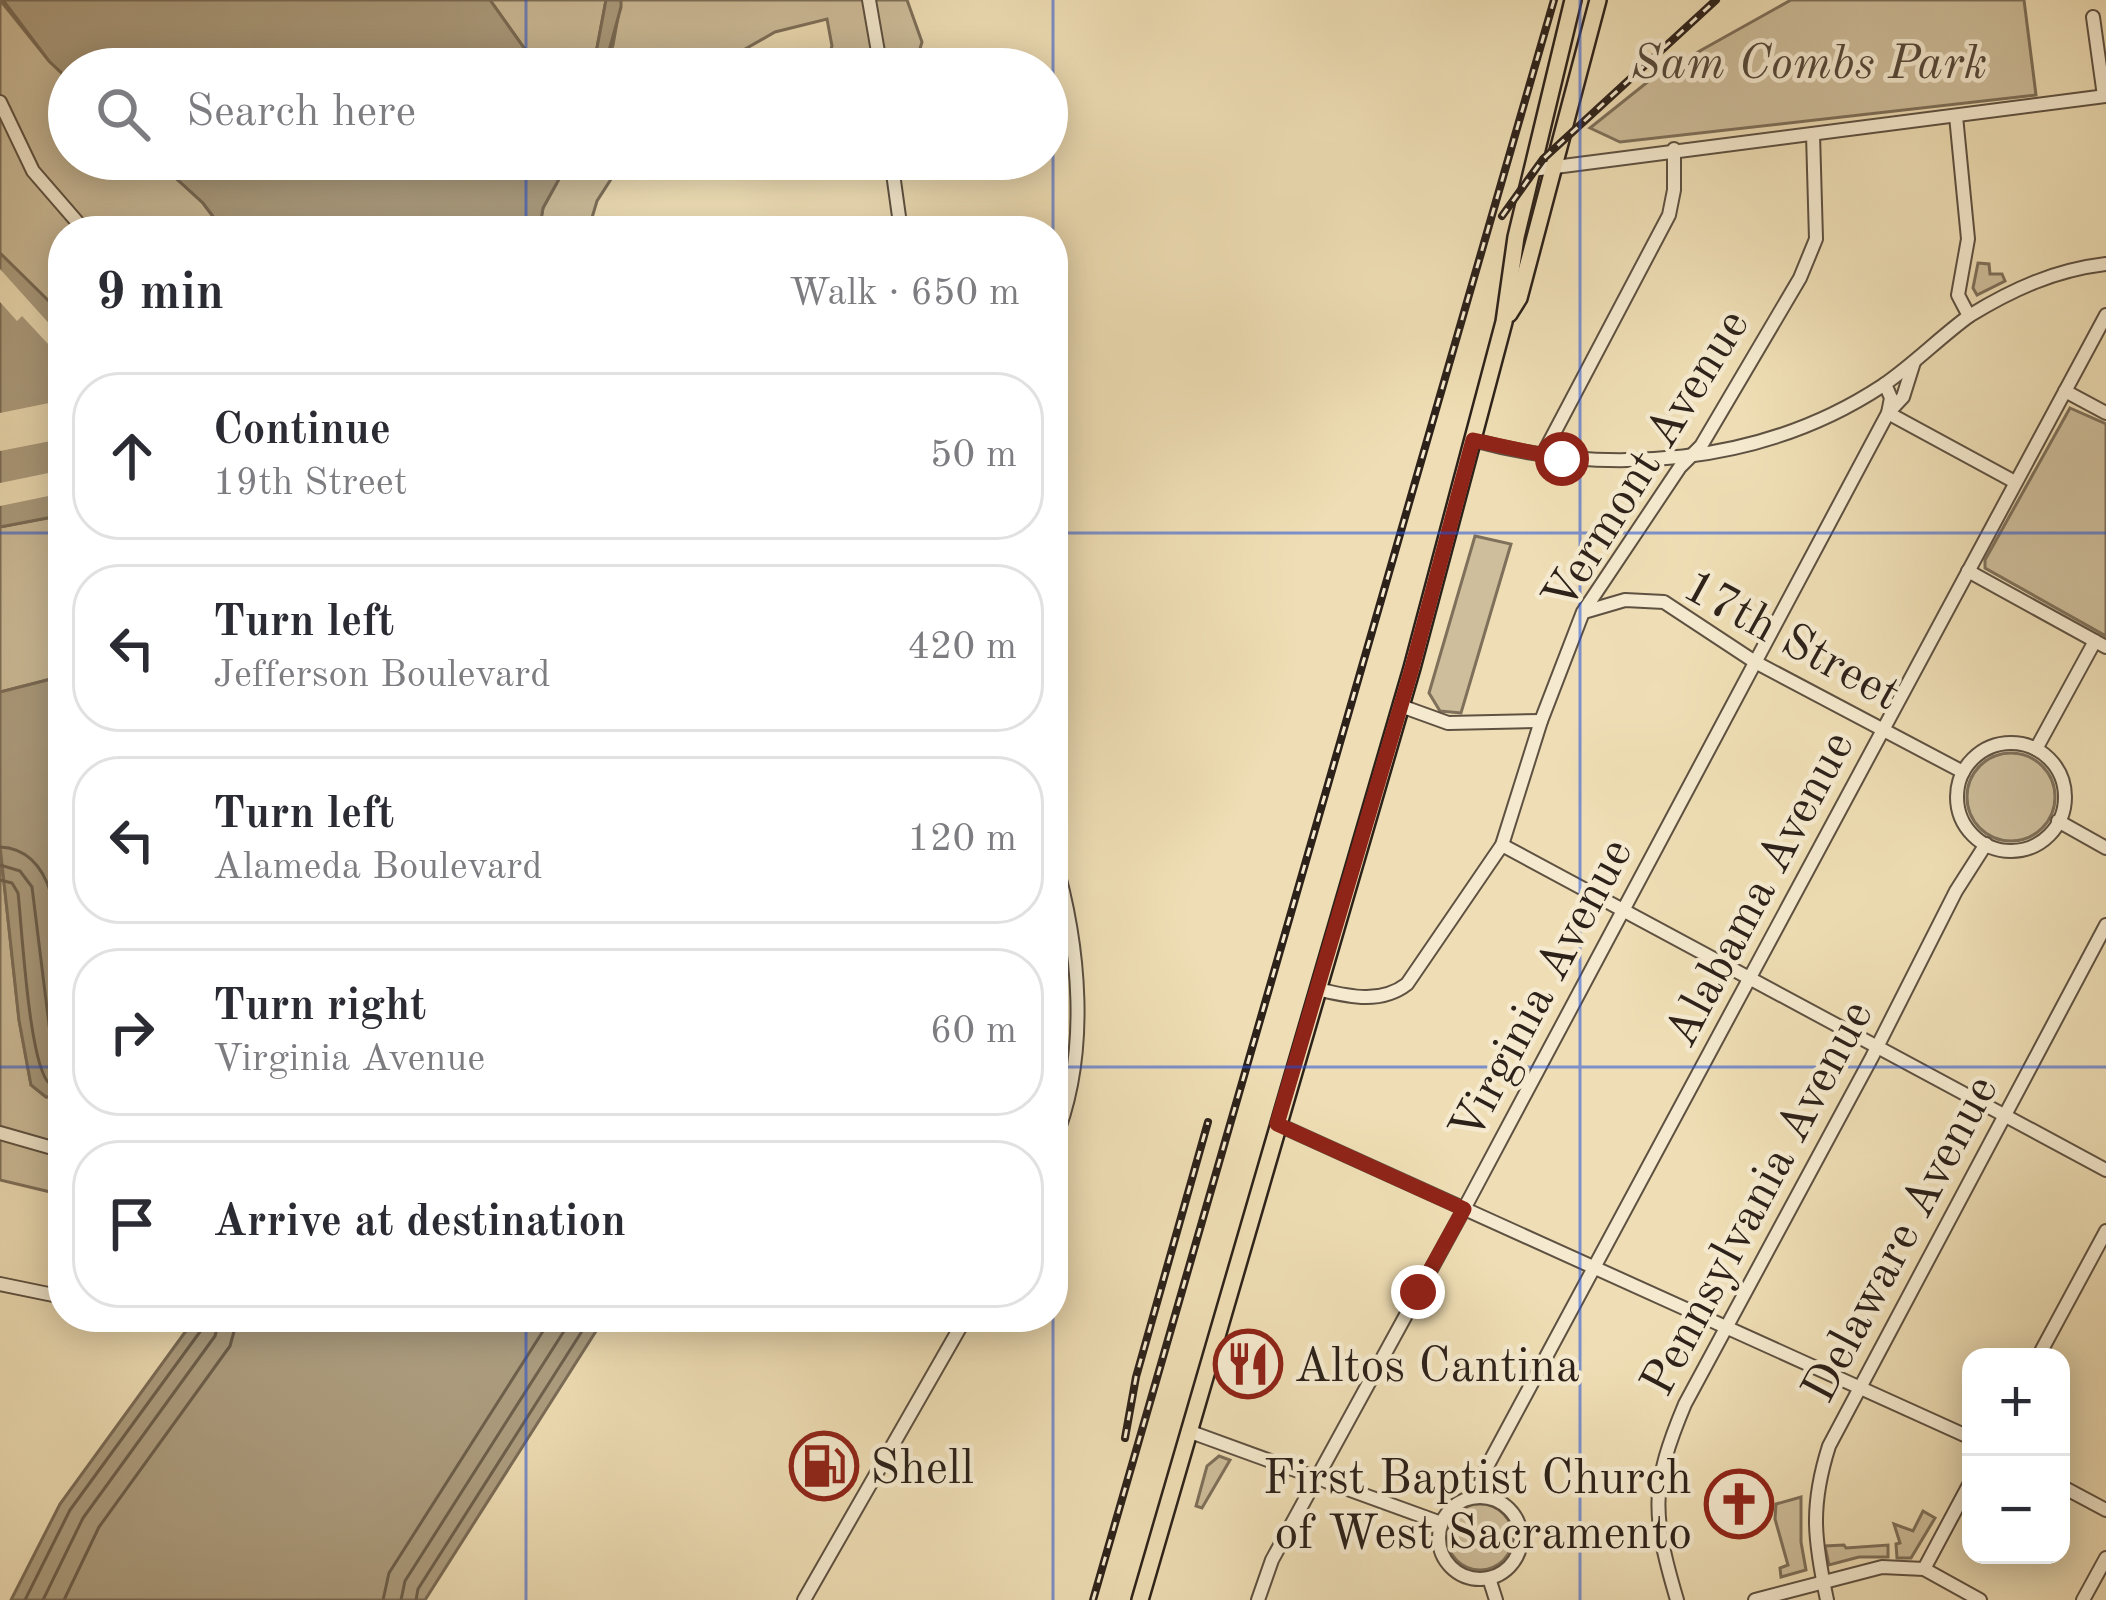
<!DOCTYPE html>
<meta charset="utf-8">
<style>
:root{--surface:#fff;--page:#f7f7f7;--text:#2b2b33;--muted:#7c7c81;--line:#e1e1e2}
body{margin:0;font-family:"Old Standard TT",serif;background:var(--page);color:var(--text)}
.controls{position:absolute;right:36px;bottom:36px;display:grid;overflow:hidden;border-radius:24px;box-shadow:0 6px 30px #0003}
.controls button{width:108px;height:108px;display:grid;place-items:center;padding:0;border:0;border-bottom:3px solid var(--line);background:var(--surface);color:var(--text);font:60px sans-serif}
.stop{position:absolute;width:36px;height:36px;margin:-27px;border:9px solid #8f2418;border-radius:50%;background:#fff}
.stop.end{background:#8f2418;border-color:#fff;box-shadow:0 3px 12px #0008}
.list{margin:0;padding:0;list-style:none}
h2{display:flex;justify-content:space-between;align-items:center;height:156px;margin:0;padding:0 48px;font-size:51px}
h2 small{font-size:39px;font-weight:400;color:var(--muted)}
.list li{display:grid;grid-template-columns:78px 1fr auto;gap:36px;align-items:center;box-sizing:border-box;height:168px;margin:0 24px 24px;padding:0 24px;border:3px solid var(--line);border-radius:48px}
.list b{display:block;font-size:45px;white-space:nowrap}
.list p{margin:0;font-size:39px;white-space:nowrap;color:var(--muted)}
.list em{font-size:39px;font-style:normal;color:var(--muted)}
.icon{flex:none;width:66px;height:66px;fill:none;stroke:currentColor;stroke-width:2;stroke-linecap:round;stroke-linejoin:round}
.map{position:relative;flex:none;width:2106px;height:1600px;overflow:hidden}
.search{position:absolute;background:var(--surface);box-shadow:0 6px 30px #0003;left:48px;top:48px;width:1020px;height:132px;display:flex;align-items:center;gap:30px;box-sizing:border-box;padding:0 42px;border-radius:66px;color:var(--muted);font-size:45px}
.panel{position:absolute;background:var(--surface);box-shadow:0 6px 30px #0003;left:48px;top:216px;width:1020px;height:1116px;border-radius:48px}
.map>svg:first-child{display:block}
</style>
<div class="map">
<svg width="2106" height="1600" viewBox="0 0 2106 1600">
<rect width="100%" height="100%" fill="#efdeb5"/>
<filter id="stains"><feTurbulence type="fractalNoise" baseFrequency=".00167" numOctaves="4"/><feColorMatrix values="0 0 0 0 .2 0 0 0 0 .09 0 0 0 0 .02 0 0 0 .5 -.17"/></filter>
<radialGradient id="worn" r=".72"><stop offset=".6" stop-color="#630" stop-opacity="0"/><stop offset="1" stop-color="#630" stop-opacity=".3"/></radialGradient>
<g fill="#cebe9b" stroke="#7e705a" stroke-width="3">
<polygon points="0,0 49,61 69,80 69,159 155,159 203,203 224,231 63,231 63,315 5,260 0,253"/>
<polygon points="490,0 606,0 593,69 539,69"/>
<polygon points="621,0 907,0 922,42 914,69 830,69 825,65 832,46 827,19 775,32 710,69 604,69 613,45"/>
<polygon points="1791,0 2024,0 2036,95 1620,142 1590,128 1655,76"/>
<polygon points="570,159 624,159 597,201 588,231 539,231 543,208"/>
<polygon points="1978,263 1989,264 1990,274 2002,274 2005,281 1977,295 1973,288"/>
<polygon points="2070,408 2106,424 2106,636 1985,568 1985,560"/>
<polygon points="63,515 63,676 0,692 0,527"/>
<polygon points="1475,536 1511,544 1461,713 1440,711 1429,693"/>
<circle cx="2011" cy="797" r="44"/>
<polygon points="0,846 19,1020 31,1085 46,1097 63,1096 63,1195 0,1180"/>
<polygon points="1219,1456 1230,1460 1202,1508 1196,1506 1207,1466"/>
<polygon points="1801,1497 1801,1542 1806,1570 1781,1577 1780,1568 1788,1565 1775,1519 1776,1504"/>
<circle cx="1480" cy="1537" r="33"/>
<polygon points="1923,1511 1935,1518 1911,1558 1897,1558 1896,1544 1900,1543 1894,1524 1913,1531"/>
<polygon points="1844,1545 1846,1548 1888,1545 1888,1557 1859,1557 1829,1565 1825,1546"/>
</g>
<g fill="#ad9e80" stroke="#7a6c57" stroke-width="3">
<polygon points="3,0 490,0 539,69 69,69 69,80 49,61"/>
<polygon points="606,0 621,0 621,7 604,69 593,69"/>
<polygon points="155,159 570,159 543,208 539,231 224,231 203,203"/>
<polygon points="0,253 63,315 63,515 0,527"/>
<polygon points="63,676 63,1096 46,1097 31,1085 19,1020 0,846 0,692"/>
<polygon points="196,1317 605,1317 425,1600 11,1600 60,1504"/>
</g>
<g fill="#efdeb5">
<polygon points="0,269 63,339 63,360 22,316 17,321 0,302"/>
<polygon points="54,402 61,439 0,451 0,413"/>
<polygon points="63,470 63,493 0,506 0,483"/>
</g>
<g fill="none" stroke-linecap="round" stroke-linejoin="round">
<g stroke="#6d604d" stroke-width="3">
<path d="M0 847C68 850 58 959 63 1009"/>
<polyline points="0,865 20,871 32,887 54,1065 63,1069"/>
<path d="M0 880 12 883 18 893C22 927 29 1068 50 1084H63"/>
<polyline points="25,1600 70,1510 202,1329 205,1317"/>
<polyline points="43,1600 83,1518 215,1336 220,1317"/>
<polyline points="64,1600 99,1527 230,1346 238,1317"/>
<polyline points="383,1600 389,1573 552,1317"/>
<polyline points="401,1600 405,1581 573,1317"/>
<polyline points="416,1600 418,1589 591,1317"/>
</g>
<defs>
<g id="minor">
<polyline points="869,0 881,69"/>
<polyline points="2093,17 2104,96"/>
<polyline points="0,102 33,171 85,231"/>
<polyline points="891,159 901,231"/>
<polyline points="1532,170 2106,96"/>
<path d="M1969 316C2013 289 2055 270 2106 264"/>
<polyline points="1914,362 1903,397 1888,413 2015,482"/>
<polyline points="2065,391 2106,413"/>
<path d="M1473 440C1608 477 1762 465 1882 386 1913 365 1939 338 1969 316L1958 295 1968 239 1956 116"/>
<polyline points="1542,456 1669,215 1674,190 1674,149"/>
<polyline points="1968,571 2106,647"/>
<polyline points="1584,612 1625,600 1664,602 1755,662 1963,772"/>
<polyline points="1401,706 1448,723 1541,721"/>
<circle cx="2011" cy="797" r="54"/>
<polyline points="2036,749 2095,641"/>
<polyline points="2058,821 2106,848"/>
<polyline points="1502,845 2106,1170"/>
<path d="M1053 854C1080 944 1091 1055 1053 1144"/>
<path d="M1317 989C1347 996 1380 1005 1407 984L1502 845 1541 721 1583 612 1680 467 1701 446 1800 278 1816 239 1813 134"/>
<polyline points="1277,1124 1971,1438"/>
<polyline points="0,1133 63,1151"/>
<polyline points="0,1284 63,1297"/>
<polyline points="2038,1357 2106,1231"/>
<polyline points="1188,1431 1441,1523"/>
<polyline points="2061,1486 2106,1510"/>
<polyline points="1479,1496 1482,1476 2106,315"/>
<circle cx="1480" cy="1538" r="41"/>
<polyline points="1924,1569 1971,1481"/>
<polyline points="1489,1578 1496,1600"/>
<polyline points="804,1600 966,1317"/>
<polyline points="1258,1600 1272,1560 1464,1209 1888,413 1891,398 1885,384"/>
<path d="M1677 1600C1652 1515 1650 1487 1685 1404L1872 1057 1956 891 1986 844"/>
<polyline points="1755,1600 1882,1567 1924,1569 1980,1600"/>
<path d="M1827 1600C1814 1539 1810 1506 1829 1446L2106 925"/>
<polyline points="2083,1600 2106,1558"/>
</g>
<g id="major">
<polyline points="1509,314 1519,298 1598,0"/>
<polyline points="1140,1600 1412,668 1504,322 1516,237 1573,0"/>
</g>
</defs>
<use href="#minor" stroke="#5e5141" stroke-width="16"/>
<use href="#major" stroke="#2d221a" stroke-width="20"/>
<use href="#minor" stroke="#f5eacf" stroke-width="12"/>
<use href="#major" stroke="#efdeb5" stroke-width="15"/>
<defs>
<g id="rail">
<polyline points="1502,216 1543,159 1716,0"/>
<polyline points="1125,1438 1136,1377 1208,1122"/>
<polyline points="1093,1600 1554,0"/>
</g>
</defs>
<use href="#rail" stroke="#2d221a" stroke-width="8"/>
<use href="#rail" stroke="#f5eacf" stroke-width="3" stroke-dasharray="9" stroke-linecap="butt"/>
</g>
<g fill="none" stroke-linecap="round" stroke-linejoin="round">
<polyline stroke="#8f2418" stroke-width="15" points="1418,1292 1464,1209 1277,1124 1412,668 1473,440 1562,459"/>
</g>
<path fill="none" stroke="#1d4ed8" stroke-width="3" stroke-opacity="0.55" d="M526 0V69M1053 0V231M1580 0V1600M526 159V231M1053 231V1317M0 533H63M1053 533H2106M0 1067H63M1053 1067H2106M526 1317V1600M1053 1317V1600"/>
<defs>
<symbol id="restaurant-ring" viewBox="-11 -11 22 22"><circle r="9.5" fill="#f5eacf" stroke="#8f2418" stroke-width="1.5"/><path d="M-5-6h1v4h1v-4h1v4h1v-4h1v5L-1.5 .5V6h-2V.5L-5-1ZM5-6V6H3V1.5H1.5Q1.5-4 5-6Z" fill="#8f2418"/></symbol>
<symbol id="fuel-ring" viewBox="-11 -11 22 22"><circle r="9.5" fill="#f5eacf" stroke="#8f2418" stroke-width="1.5"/><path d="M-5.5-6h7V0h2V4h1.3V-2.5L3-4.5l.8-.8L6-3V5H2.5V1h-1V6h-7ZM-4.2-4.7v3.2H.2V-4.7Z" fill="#8f2418"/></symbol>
<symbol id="church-ring" viewBox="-11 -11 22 22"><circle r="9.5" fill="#f5eacf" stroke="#8f2418" stroke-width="1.5"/><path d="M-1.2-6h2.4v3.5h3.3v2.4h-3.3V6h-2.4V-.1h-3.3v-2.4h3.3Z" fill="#8f2418"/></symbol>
</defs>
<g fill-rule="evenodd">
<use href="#restaurant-ring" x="1210" y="1326" width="76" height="76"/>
<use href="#fuel-ring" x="786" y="1428" width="76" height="76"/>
<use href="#church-ring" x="1701" y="1466" width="76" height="76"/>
</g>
<g text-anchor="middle" stroke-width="9" stroke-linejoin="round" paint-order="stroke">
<g font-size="48" font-style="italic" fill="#55493a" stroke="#f5eacf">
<text x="1809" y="78">Sam Combs Park</text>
</g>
<g font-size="48" fill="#2d221a" stroke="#f5eacf">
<text transform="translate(1644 459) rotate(-58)" y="17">Vermont Avenue</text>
<text transform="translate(1793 638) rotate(29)" y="17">17th Street</text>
<text transform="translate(1757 888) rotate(-62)" y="17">Alabama Avenue</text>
<text transform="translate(1539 989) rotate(-62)" y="17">Virginia Avenue</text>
<text transform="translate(1755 1197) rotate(-62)" y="17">Pennsylvania Avenue</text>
<text transform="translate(1898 1238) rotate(-62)" y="17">Delaware Avenue</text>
</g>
<g font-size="48" fill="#2d221a" stroke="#f5eacf" text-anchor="start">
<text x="1294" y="1381">Altos Cantina</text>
<text x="870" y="1483">Shell</text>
<text x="1692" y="1493" text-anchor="end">First Baptist Church<tspan x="1692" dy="55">of West Sacramento</tspan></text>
</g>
</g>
<rect width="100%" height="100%" filter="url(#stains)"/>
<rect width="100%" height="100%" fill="url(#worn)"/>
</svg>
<div class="controls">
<button>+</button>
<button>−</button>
</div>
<div class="stop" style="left:1562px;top:459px"></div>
<div class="stop end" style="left:1418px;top:1292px"></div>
<div class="search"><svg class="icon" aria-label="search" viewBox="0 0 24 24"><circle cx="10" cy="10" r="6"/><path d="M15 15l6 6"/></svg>Search here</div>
<section class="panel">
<h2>9 min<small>Walk · 650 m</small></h2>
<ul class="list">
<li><svg class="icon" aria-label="ahead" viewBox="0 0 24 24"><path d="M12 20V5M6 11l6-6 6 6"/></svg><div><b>Continue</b><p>19th Street</p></div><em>50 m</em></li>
<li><svg class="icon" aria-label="left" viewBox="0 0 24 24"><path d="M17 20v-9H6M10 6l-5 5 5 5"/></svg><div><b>Turn left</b><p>Jefferson Boulevard</p></div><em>420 m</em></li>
<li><svg class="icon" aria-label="left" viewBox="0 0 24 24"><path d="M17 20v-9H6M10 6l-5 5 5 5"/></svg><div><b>Turn left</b><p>Alameda Boulevard</p></div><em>120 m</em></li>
<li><svg class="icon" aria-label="right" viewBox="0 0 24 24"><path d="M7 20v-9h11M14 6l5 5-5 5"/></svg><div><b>Turn right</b><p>Virginia Avenue</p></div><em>60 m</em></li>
<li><svg class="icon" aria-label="arrive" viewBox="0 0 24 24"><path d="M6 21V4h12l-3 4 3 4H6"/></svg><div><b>Arrive at destination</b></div></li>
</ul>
</section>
</div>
